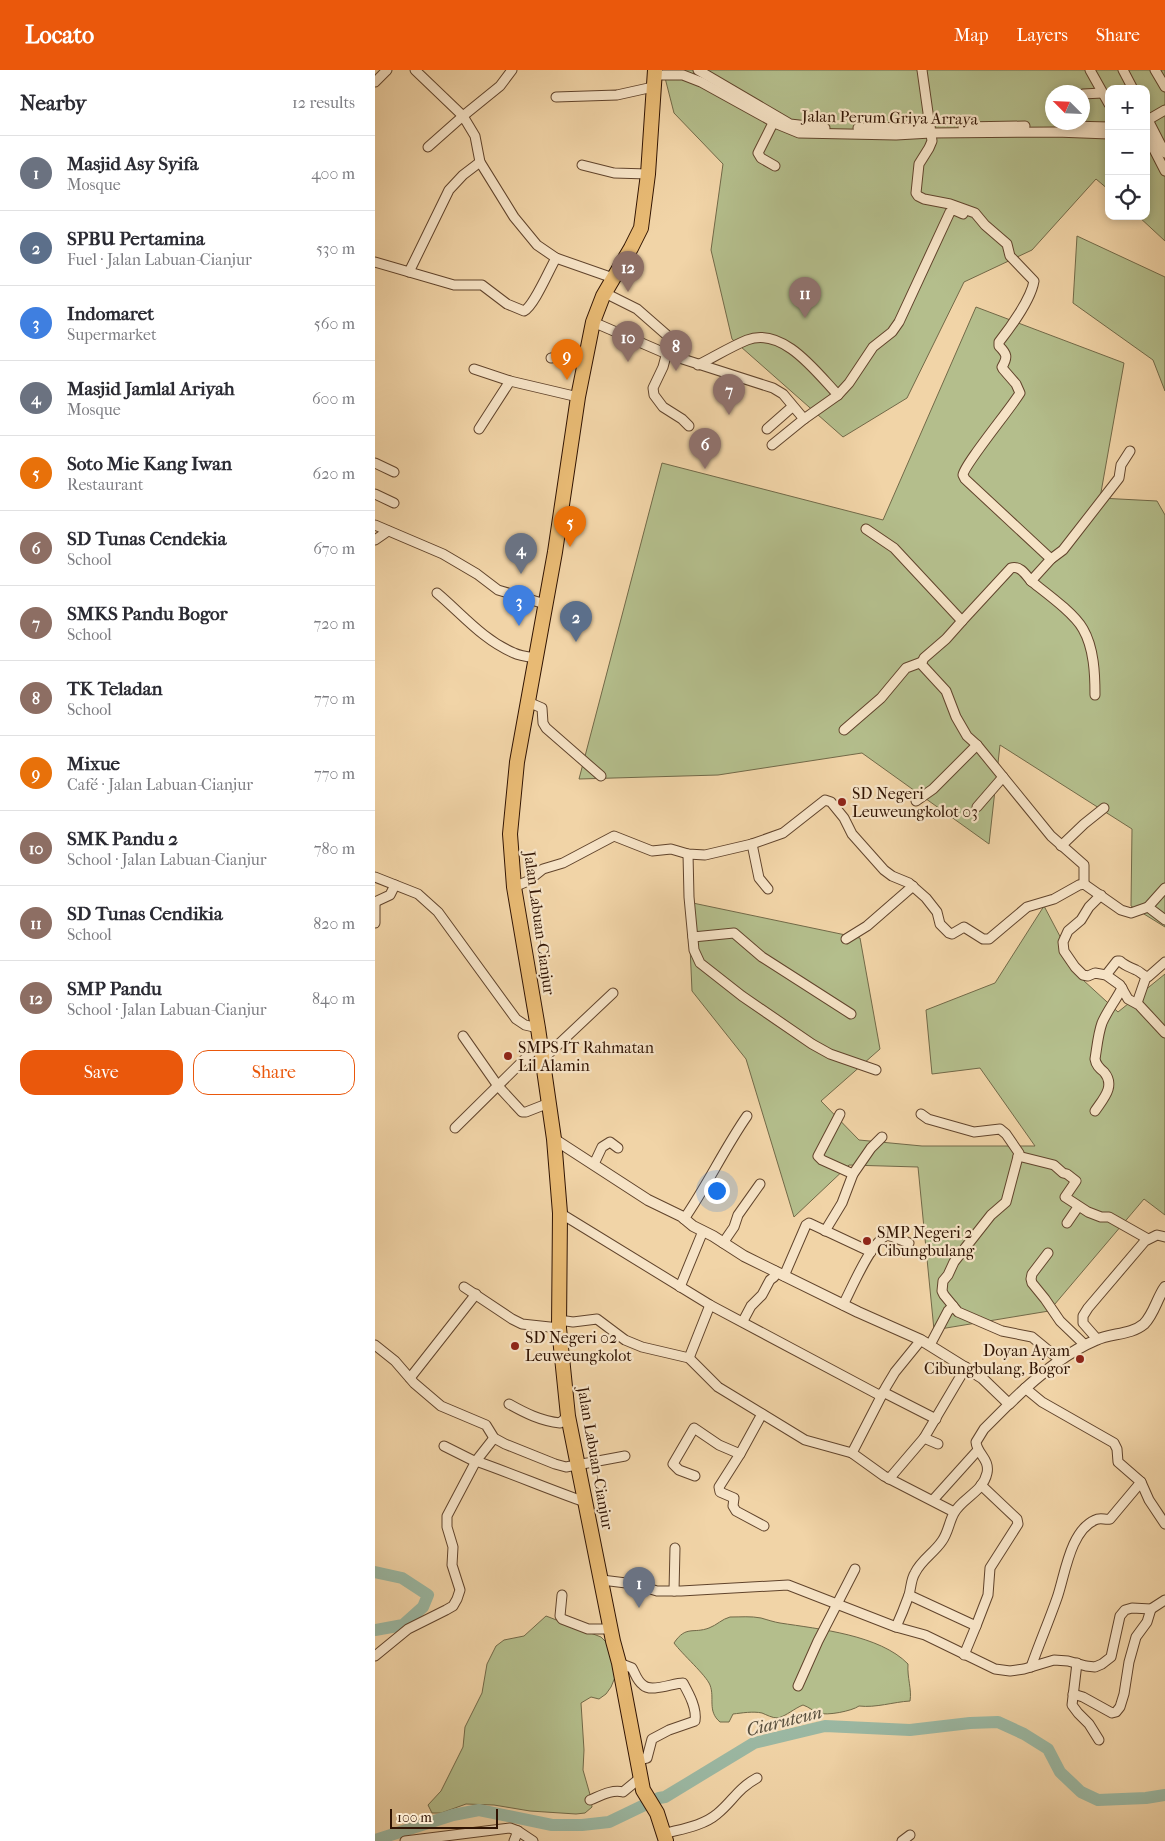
<!DOCTYPE html>
<meta charset="utf-8">
<style>
:root{--surface:#fff;--page:#f2f2f3;--text:#2b2b33;--muted:#7c7c81;--line:#e1e1e2;--accent:#ea580c}
body{margin:0;font-family:"IM FELL French Canon",serif;background:var(--page);color:var(--text)}
.controls{position:absolute;right:15px;top:15px;display:grid;overflow:hidden;border-radius:10px;box-shadow:0 2px 8px #0003}
.controls button{width:45px;height:45px;display:grid;place-items:center;padding:0;border:0;border-bottom:1px solid var(--line);background:var(--surface);color:var(--text);font:25px sans-serif}
.compass{position:absolute;left:670px;top:15px;width:45px;height:45px;border-radius:50%;background:var(--surface);box-shadow:0 2px 8px #0003;rotate:294deg}
.scale{position:absolute;left:15px;bottom:12px;width:108px;box-sizing:border-box;padding-left:5px;border:2px solid #311403;border-top:0;font-size:14px;line-height:18px;white-space:nowrap;color:#311403;-webkit-text-stroke:4px #f6e3c6;paint-order:stroke}
.you{position:absolute;left:341px;top:1120px;width:18px;height:18px;margin:-12px;border:4px solid #fff;border-radius:50%;background:#1a73e8;box-shadow:0 0 0 8px #1a73e833}
.badge{display:grid;place-items:center;width:32px;height:32px;border-radius:50%;background:var(--accent);color:#fff;font-size:16px;font-weight:700}
.pin{position:absolute;translate:-50% -41px;filter:drop-shadow(0 1px 2px #0008)}
.pin::after{content:'';position:absolute;top:26px;width:18px;height:15px;background:inherit;clip-path:polygon(0 0,100% 0,50% 100%)}
.list{margin:0;padding:0;list-style:none}
h2{display:flex;justify-content:space-between;align-items:center;height:65px;margin:0;padding:0 20px;font-size:21px}
h2 small{font-size:16px;font-weight:400;color:var(--muted)}
.list li{display:grid;grid-template-columns:32px 1fr auto;gap:15px;align-items:center;box-sizing:border-box;height:75px;padding:0 20px;border-top:1px solid var(--line)}
.list b{display:block;font-size:19px;white-space:nowrap}
.list p{margin:0;font-size:16px;white-space:nowrap;color:var(--muted)}
.list em{font-size:16px;font-style:normal;color:var(--muted)}
.actions{display:flex;gap:10px;padding:15px 20px}
.actions a{flex:1;padding:11px 0;border:1px solid var(--accent);border-radius:15px;text-align:center;font-size:18px;color:var(--accent)}
.actions .main{background:var(--accent);color:#fff}
.icon{flex:none;width:28px;height:28px;fill:none;stroke:currentColor;stroke-width:2;stroke-linecap:round;stroke-linejoin:round}
.map{position:relative;flex:none;width:790px;height:1771px;overflow:hidden}
header{display:flex;align-items:center;gap:30px;box-sizing:border-box;height:70px;padding:0 25px;background:var(--accent);color:#fff}
header strong{font-size:24px}
nav{display:flex;gap:28px;margin-inline-start:auto;font-size:18px}
main{display:flex}
aside{flex:1;background:var(--surface)}
.map>svg:first-child{display:block}
</style>
<header>
<strong>Locato</strong>
<nav><a>Map</a><a>Layers</a><a>Share</a></nav>
</header>
<main>
<aside>
<h2>Nearby<small>12 results</small></h2>
<ul class="list">
<li><span class="badge" style="background:#6b7280">1</span><div><b>Masjid Asy Syifa</b><p>Mosque</p></div><em>400 m</em></li>
<li><span class="badge" style="background:#5c6f8a">2</span><div><b>SPBU Pertamina</b><p>Fuel · Jalan Labuan-Cianjur</p></div><em>530 m</em></li>
<li><span class="badge" style="background:#3f7fe0">3</span><div><b>Indomaret</b><p>Supermarket</p></div><em>560 m</em></li>
<li><span class="badge" style="background:#6b7280">4</span><div><b>Masjid Jamlal Ariyah</b><p>Mosque</p></div><em>600 m</em></li>
<li><span class="badge" style="background:#e8710a">5</span><div><b>Soto Mie Kang Iwan</b><p>Restaurant</p></div><em>620 m</em></li>
<li><span class="badge" style="background:#8d6e63">6</span><div><b>SD Tunas Cendekia</b><p>School</p></div><em>670 m</em></li>
<li><span class="badge" style="background:#8d6e63">7</span><div><b>SMKS Pandu Bogor</b><p>School</p></div><em>720 m</em></li>
<li><span class="badge" style="background:#8d6e63">8</span><div><b>TK Teladan</b><p>School</p></div><em>770 m</em></li>
<li><span class="badge" style="background:#e8710a">9</span><div><b>Mixue</b><p>Café · Jalan Labuan-Cianjur</p></div><em>770 m</em></li>
<li><span class="badge" style="background:#8d6e63">10</span><div><b>SMK Pandu 2</b><p>School · Jalan Labuan-Cianjur</p></div><em>780 m</em></li>
<li><span class="badge" style="background:#8d6e63">11</span><div><b>SD Tunas Cendikia</b><p>School</p></div><em>820 m</em></li>
<li><span class="badge" style="background:#8d6e63">12</span><div><b>SMP Pandu</b><p>School · Jalan Labuan-Cianjur</p></div><em>840 m</em></li>
</ul>
<div class="actions"><a class="main">Save</a><a>Share</a></div>
</aside>
<div class="map">
<svg width="790" height="1771" viewBox="0 0 790 1771">
<rect width="100%" height="100%" fill="#f1d4a7"/>
<filter id="stains"><feTurbulence type="fractalNoise" baseFrequency=".004" numOctaves="4"/><feColorMatrix values="0 0 0 0 .2 0 0 0 0 .09 0 0 0 0 .02 0 0 0 .5 -.17"/></filter>
<radialGradient id="worn" r=".72"><stop offset=".6" stop-color="#630" stop-opacity="0"/><stop offset="1" stop-color="#630" stop-opacity=".3"/></radialGradient>
<g fill="#b4be8c" stroke="#726948" fill-rule="evenodd">
<path d="M288 0H790V171L763 146H771V19H734V120L721 109 657 180 589 212 532 328 468 367 357 269 336 180 348 94 299 43ZM678 22H708V52H678Z"/>
<polygon points="702,166 790,207 790,321 778,290 698,233"/>
<polygon points="601,237 749,293 725,428 782,431 790,445 790,857 756,836 757,759 625,675 614,774 487,683 343,705 204,709 287,393 508,450"/>
<polygon points="313,832 485,868 505,979 446,1031 484,1070 547,1076 660,1076 605,998 557,1004 551,940 620,913 669,836 708,910 743,942 790,904 790,1145 769,1129 674,1241 559,1260 543,1097 474,1095 419,1147 371,989 317,921"/>
<polygon points="171,1546 226,1567 233,1574 243,1600 236,1617 231,1624 224,1629 216,1627 206,1633 209,1680 208,1700 216,1728 217,1737 210,1743 201,1744 155,1741 119,1735 91,1734 66,1743 57,1743 53,1735 66,1721 88,1677 90,1657 107,1623 112,1594 121,1576 129,1570 149,1566"/>
<path d="M355 1547C366 1547 376 1546 386 1548 393 1550 399 1552 405 1553 444 1559 505 1565 533 1594 532 1608 537 1619 535 1631 518 1632 501 1638 484 1636 477 1641 452 1646 443 1643 438 1641 434 1637 428 1635 420 1638 411 1646 403 1648 397 1648 392 1645 387 1643 378 1641 367 1643 358 1644L354 1652H345C332 1641 340 1628 335 1615 331 1605 307 1584 299 1573 311 1555 318 1564 334 1558 342 1555 347 1549 355 1547Z"/>
</g>
<g fill="none" stroke-linecap="round" stroke-linejoin="round">
<g stroke="#9bb8a3" stroke-width="12">
<polyline points="0,1502 27,1508 53,1525 48,1537 28,1555 0,1560"/>
<polyline points="0,1770 78,1745 104,1740 177,1755 207,1755 234,1752 284,1728 290,1727 379,1673 450,1656 535,1660 595,1653 623,1652 649,1664 673,1679 685,1702 706,1722 723,1730 771,1728 790,1725"/>
</g>
<defs>
<g id="minor">
<polyline points="40,0 88,46 100,66 105,92 139,147 162,175 181,188 238,208"/>
<polyline points="323,0 415,54 450,58"/>
<path d="M547 0 557 71 554 78 544 94 541 123 543 126 549 129 575 134 600 143 610 155 632 174 635 186 659 211C656 229 635 258 624 272V276C632 284 633 287 627 297L628 299 641 314 645 323C636 338 589 395 588 405L590 409 676 489"/>
<polyline points="715,0 734,34"/>
<polyline points="748,0 758,19"/>
<polyline points="780,0 790,17"/>
<polyline points="279,5 308,5 326,12 402,54 424,63 521,65 556,63 681,62 734,64"/>
<polyline points="0,12 12,0"/>
<polyline points="708,24 727,23"/>
<polyline points="181,27 242,25 278,17"/>
<polyline points="771,46 790,83"/>
<polyline points="771,51 790,40"/>
<polyline points="695,56 734,57"/>
<polyline points="588,57 650,56"/>
<polyline points="483,58 555,57"/>
<polyline points="771,64 790,101"/>
<polyline points="53,77 88,46 125,16 137,0"/>
<polyline points="207,95 239,103 273,104"/>
<polyline points="400,96 386,88 383,83 401,47"/>
<path d="M0 192 79 215H107L132 234 149 241C159 236 174 200 181 188"/>
<polyline points="34,202 74,120 88,105 105,92"/>
<polyline points="230,223 262,239 294,267 295,271 288,297 278,318 279,325 288,337 307,349 314,356"/>
<polyline points="218,252 292,284 398,318 408,324 429,349"/>
<polyline points="176,288 211,284"/>
<path d="M323 295C339 287 355 277 372 270 408 256 442 303 463 325"/>
<polyline points="99,299 135,311 203,327"/>
<polyline points="104,359 135,311"/>
<polyline points="392,359 417,337"/>
<polyline points="397,375 429,349 463,325 474,313 498,277 517,262 524,252 575,142 579,140 588,144"/>
<polyline points="0,393 19,402"/>
<polyline points="0,424 19,433"/>
<polyline points="0,455 68,484 102,504 123,520 170,534"/>
<polyline points="491,459 519,478 587,551 571,569 549,588 547,592 547,595 571,621 581,647 592,666 602,675 676,766 709,795 709,814"/>
<polyline points="0,470 13,461"/>
<path d="M656 511C671 523 699 543 708 559 719 578 720 604 720 625"/>
<path d="M62 523C87 544 108 570 139 583 145 586 154 587 161 588"/>
<path d="M587 551 636 498C645 495 651 505 656 511L676 489 688 480 744 408 746 395 755 381"/>
<polyline points="153,632 167,638 168,653 171,658 226,706"/>
<polyline points="469,660 506,628 531,598 547,592"/>
<polyline points="541,731 558,719 602,675"/>
<polyline points="602,737 628,707"/>
<polyline points="377,774 384,808 393,819"/>
<polyline points="686,776 709,754 729,738"/>
<polyline points="313,784 314,827 319,880 325,893 367,926 437,974 455,984 501,1000"/>
<polyline points="0,807 43,824 63,842 141,949 150,955 163,958"/>
<polyline points="139,817 153,811 168,799 188,793 239,766 277,781 296,779 313,784 330,785 377,774 408,763 450,730 456,732 469,748 477,764 509,800 517,806 534,813 551,828 562,842 565,854 574,863 577,864 589,857 608,869 614,869 652,837 679,829 704,815 709,814 746,840 756,843 773,837 790,818"/>
<polyline points="726,825 714,837 706,850 693,861 688,872 689,881 700,897 708,905 713,906 720,903 731,905 745,915 753,929 764,935 790,963"/>
<polyline points="0,832 15,825 20,815"/>
<polyline points="0,833 0,853"/>
<polyline points="773,837 790,850"/>
<polyline points="318,867 359,863 387,887 476,944"/>
<polyline points="471,869 492,856 538,816"/>
<path d="M731 905 742 891H745C750 896 755 897 761 900 766 902 768 906 773 907L790 892"/>
<polyline points="762,933 771,907"/>
<polyline points="88,966 123,1016 147,1042 151,1042 174,1033"/>
<polyline points="168,989 238,923"/>
<path d="M720 1041C728 1029 741 1016 729 1002 724 998 721 995 720 989 722 977 723 964 727 953 732 941 741 930 747 918"/>
<polyline points="465,1044 443,1086 447,1090 478,1104"/>
<polyline points="546,1044 553,1049 599,1062 625,1059 631,1064 644,1083 631,1132 616,1145 579,1192 573,1205 568,1211 567,1221 569,1225 583,1242 627,1261 657,1267 685,1290"/>
<polyline points="80,1058 165,974"/>
<polyline points="643,1086 679,1095 688,1103 692,1104 701,1111 690,1127 713,1142 726,1147 734,1147 773,1169"/>
<polyline points="219,1094 227,1077 235,1072 243,1078"/>
<polyline points="185,1143 335,1235 506,1326"/>
<path d="M309 1149C332 1116 349 1079 372 1046"/>
<polyline points="692,1153 703,1137"/>
<polyline points="450,1161 467,1133 478,1104 496,1078 507,1067"/>
<polyline points="348,1173 359,1157 363,1145 385,1114"/>
<polyline points="673,1183 657,1204 656,1209 657,1213 670,1229 685,1251 710,1275"/>
<polyline points="409,1206 431,1155 434,1153 496,1182"/>
<polyline points="89,1217 137,1249 147,1254 184,1258"/>
<polyline points="305,1217 328,1161"/>
<path d="M468 1235C476 1220 497 1169 513 1165L534 1173"/>
<polyline points="184,1250 198,1252 222,1249 250,1270 267,1277 314,1288 343,1317 430,1370 477,1383 509,1406 579,1442"/>
<polyline points="368,1251 376,1236 387,1225 395,1210 399,1207 400,1201"/>
<polyline points="722,1269 708,1253 708,1246 713,1238 770,1171 782,1165 790,1167"/>
<polyline points="0,1275 20,1291 39,1313 66,1336 111,1355 119,1368 130,1374 180,1394 191,1397 250,1386"/>
<polyline points="555,1275 573,1241 578,1236"/>
<polyline points="314,1288 335,1235"/>
<polyline points="35,1308 101,1224"/>
<polyline points="650,1318 667,1332 739,1373 742,1379 743,1392 766,1412 774,1430 790,1454"/>
<polyline points="508,1322 561,1349"/>
<path d="M134 1334C150 1343 166 1351 185 1353L193 1346"/>
<polyline points="387,1344 365,1384 344,1417 345,1422 359,1428 358,1436 361,1441 389,1456"/>
<polyline points="563,1374 549,1368 591,1297"/>
<polyline points="69,1376 101,1392"/>
<polyline points="477,1383 511,1317 520,1302 546,1270"/>
<path d="M101 1391C138 1404 173 1419 210 1432"/>
<polyline points="320,1406 304,1400 298,1394 319,1358 344,1375 365,1384"/>
<polyline points="514,1409 549,1368"/>
<polyline points="558,1430 603,1380"/>
<polyline points="227,1510 259,1514 282,1521 306,1521 413,1515 521,1557 550,1565 620,1599 635,1601 649,1599 679,1590 693,1591 711,1596 720,1597 727,1594 736,1587 745,1546 750,1540 757,1538 776,1539 790,1530"/>
<polyline points="299,1521 300,1478"/>
<polyline points="187,1525 185,1546 187,1549 213,1559 236,1559"/>
<polyline points="534,1525 601,1556"/>
<path d="M521 1557C526 1546 530 1536 534 1525 536 1518 536 1509 540 1503 546 1490 559 1483 567 1471 573 1463 574 1452 579 1443 587 1428 608 1422 612 1403 615 1389 602 1384 601 1372L609 1359 634 1334"/>
<polyline points="589,1585 601,1556 613,1525 615,1498 643,1454 642,1449 606,1415"/>
<polyline points="0,1586 33,1559 71,1540 78,1536 82,1529 85,1520 77,1495 78,1477 72,1457 72,1446 101,1391 119,1368"/>
<path d="M244 1593 257 1598C260 1603 262 1611 268 1615 276 1623 298 1613 308 1613 314 1624 322 1638 320 1651L294 1660 277 1669 272 1688 262 1690"/>
<polyline points="702,1593 697,1635 703,1643 714,1654 724,1670"/>
<path d="M656 1597C664 1574 674 1551 682 1528 690 1505 695 1461 720 1450 725 1447 730 1450 735 1449L766 1412"/>
<polyline points="423,1616 443,1571 480,1499"/>
<polyline points="698,1624 708,1627 737,1643 741,1642 745,1637 749,1624 754,1592 761,1567 772,1552 776,1539"/>
<path d="M215 1730C225 1726 237 1719 248 1722L265 1708"/>
<polyline points="143,1761 158,1771"/>
<path d="M288 1764C306 1759 328 1756 342 1744 358 1731 362 1719 382 1708"/>
<polyline points="30,1771 135,1758 143,1761 139,1771"/>
<polyline points="527,1771 535,1765"/>
</g>
<path id="tertiary" d="M179 1069 273 1130 306 1146 318 1156 338 1166 369 1186 483 1242 546 1270 607 1308 634 1334C659 1309 688 1284 721 1270 736 1263 756 1265 769 1254 779 1244 782 1228 790 1217"/>
<polyline id="trunk" points="280,0 273,104 266,158 256,178 228,226 218,252 203,327 180,482 142,692 135,764 139,817 163,958 179,1069 185,1143 184,1258 193,1346 238,1571 244,1593 268,1720 282,1743 291,1771"/>
</defs>
<use href="#minor" stroke="#61442c" stroke-width="11"/>
<use href="#tertiary" stroke="#61442c" stroke-width="12"/>
<use href="#trunk" stroke="#311403" stroke-width="16"/>
<use href="#minor" stroke="#f6e3c6" stroke-width="9"/>
<use href="#tertiary" stroke="#f6e3c6" stroke-width="10"/>
<use href="#trunk" stroke="#e8ba74" stroke-width="14"/>
</g>
<g fill="#8f2418" stroke="#f6e3c6" stroke-width="2">
<circle cx="467" cy="732" r="5"/>
<circle cx="133" cy="986" r="5"/>
<circle cx="492" cy="1171" r="5"/>
<circle cx="140" cy="1276" r="5"/>
<circle cx="705" cy="1289" r="5"/>
</g>
<g text-anchor="middle" stroke-width="4.5" stroke-linejoin="round" paint-order="stroke">
<g font-size="16" fill="#311403" stroke="#f6e3c6">
<text transform="translate(515 47) rotate(1)" y="6">Jalan Perum Griya Arraya</text>
<text transform="translate(165 853) rotate(82)" y="6">Jalan Labuan-Cianjur</text>
<text transform="translate(221 1388) rotate(80)" y="6">Jalan Labuan-Cianjur</text>
</g>
<g font-size="16" fill="#311403" stroke="#f6e3c6" text-anchor="start">
<text x="477" y="729">SD Negeri<tspan x="477" dy="18">Leuweungkolot 03</tspan></text>
<text x="143" y="983">SMPS IT Rahmatan<tspan x="143" dy="18">Lil Alamin</tspan></text>
<text x="502" y="1168">SMP Negeri 2<tspan x="502" dy="18">Cibungbulang</tspan></text>
<text x="150" y="1273">SD Negeri 02<tspan x="150" dy="18">Leuweungkolot</tspan></text>
<text x="695" y="1286" text-anchor="end">Doyan Ayam<tspan x="695" dy="18">Cibungbulang, Bogor</tspan></text>
</g>
<g font-size="18" font-style="italic" fill="#564d3b" stroke="#f6e3c6">
<text transform="translate(409 1651) rotate(-14)" y="6">Ciaruteun</text>
</g>
</g>
<rect width="100%" height="100%" filter="url(#stains)"/>
<rect width="100%" height="100%" fill="url(#worn)"/>
</svg>
<div class="controls">
<button>+</button>
<button>−</button>
<button><svg class="icon" aria-label="locate" viewBox="0 0 24 24"><circle cx="12" cy="12" r="6"/><path d="M12 2v4M12 18v4M2 12h4M18 12h4"/></svg></button>
</div>
<svg class="compass" viewBox="-18 -18 36 36"><path d="M0-13l5 13h-10z" fill="#e53935"/><path d="M0 13l5-13h-10z" fill="#7c7c81"/></svg>
<div class="scale">100 m</div>
<div class="you"></div>
<div class="pin badge" style="left:264px;top:1538px;background:#6b7280">1</div>
<div class="pin badge" style="left:201px;top:572px;background:#5c6f8a">2</div>
<div class="pin badge" style="left:144px;top:556px;background:#3f7fe0">3</div>
<div class="pin badge" style="left:146px;top:504px;background:#6b7280">4</div>
<div class="pin badge" style="left:195px;top:477px;background:#e8710a">5</div>
<div class="pin badge" style="left:330px;top:399px;background:#8d6e63">6</div>
<div class="pin badge" style="left:354px;top:345px;background:#8d6e63">7</div>
<div class="pin badge" style="left:301px;top:301px;background:#8d6e63">8</div>
<div class="pin badge" style="left:192px;top:310px;background:#e8710a">9</div>
<div class="pin badge" style="left:253px;top:292px;background:#8d6e63">10</div>
<div class="pin badge" style="left:430px;top:248px;background:#8d6e63">11</div>
<div class="pin badge" style="left:253px;top:222px;background:#8d6e63">12</div>
</div>
</main>
